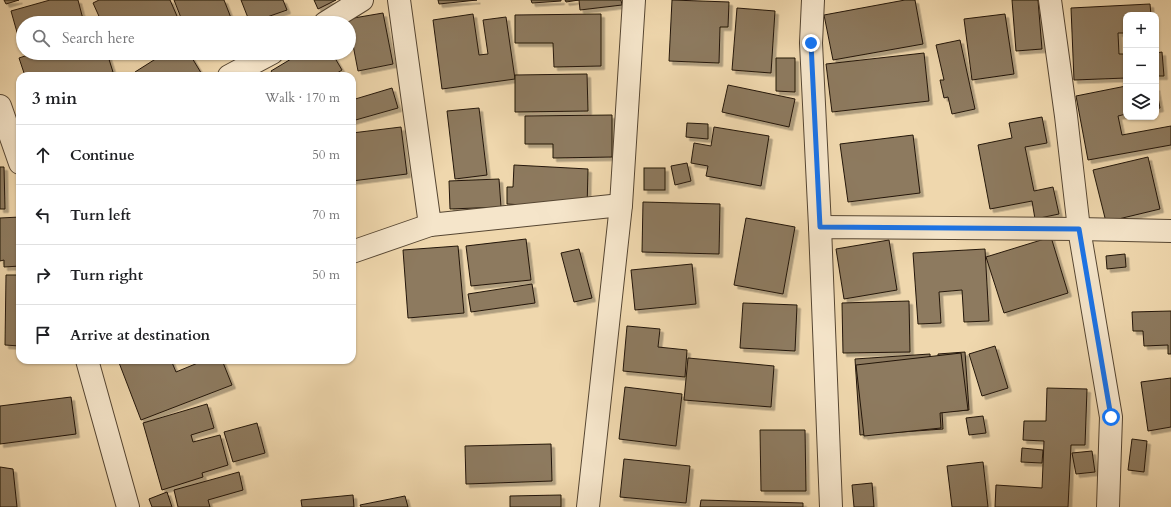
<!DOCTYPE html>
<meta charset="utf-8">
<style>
:root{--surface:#fff;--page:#f2f2f2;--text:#202124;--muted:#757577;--line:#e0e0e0}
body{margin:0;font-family:Cardo,serif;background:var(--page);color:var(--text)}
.controls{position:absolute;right:12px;top:12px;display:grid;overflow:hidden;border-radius:8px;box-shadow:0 1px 3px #0004}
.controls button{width:36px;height:36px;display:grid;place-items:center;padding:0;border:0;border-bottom:1px solid var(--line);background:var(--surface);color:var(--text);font:20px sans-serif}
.stop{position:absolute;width:12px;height:12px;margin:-9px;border:3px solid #1a73e8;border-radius:50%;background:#fff}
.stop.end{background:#1a73e8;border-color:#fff;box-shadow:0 1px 4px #0008}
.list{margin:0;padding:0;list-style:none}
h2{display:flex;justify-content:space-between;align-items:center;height:52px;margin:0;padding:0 16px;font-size:17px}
h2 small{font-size:13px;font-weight:400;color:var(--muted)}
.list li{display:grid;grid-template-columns:26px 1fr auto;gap:12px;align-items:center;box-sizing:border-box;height:60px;padding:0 16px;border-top:1px solid var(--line)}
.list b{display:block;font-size:15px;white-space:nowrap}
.list em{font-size:13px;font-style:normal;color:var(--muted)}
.icon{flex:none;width:22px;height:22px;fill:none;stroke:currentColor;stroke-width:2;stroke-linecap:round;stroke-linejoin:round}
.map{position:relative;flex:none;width:1171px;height:507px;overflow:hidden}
.search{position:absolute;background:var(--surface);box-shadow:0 1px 3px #0004;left:16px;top:16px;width:340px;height:44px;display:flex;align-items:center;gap:10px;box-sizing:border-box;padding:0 14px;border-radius:22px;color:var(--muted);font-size:15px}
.panel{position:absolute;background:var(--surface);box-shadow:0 1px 3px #0004;left:16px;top:72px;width:340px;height:292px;border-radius:12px}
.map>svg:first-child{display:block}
</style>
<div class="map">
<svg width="1171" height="507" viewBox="0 0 1171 507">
<defs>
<filter id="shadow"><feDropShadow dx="3.5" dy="3.5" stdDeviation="0" flood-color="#0004"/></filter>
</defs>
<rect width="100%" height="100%" fill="#efd7ad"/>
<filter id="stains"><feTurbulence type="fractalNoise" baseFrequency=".005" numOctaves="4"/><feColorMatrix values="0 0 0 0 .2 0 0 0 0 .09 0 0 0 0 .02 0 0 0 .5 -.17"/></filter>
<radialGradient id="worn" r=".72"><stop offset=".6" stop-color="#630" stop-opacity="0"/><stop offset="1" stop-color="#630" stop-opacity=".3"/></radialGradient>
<g fill="#8d7a5e" stroke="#231609" filter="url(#shadow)">
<polygon points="4,0 19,0 6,4"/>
<polygon points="50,0 78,0 84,23 23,23 23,42 20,43 11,11"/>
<polygon points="99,0 170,0 180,23 102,23 93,3"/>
<polygon points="174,0 224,0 233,23 183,23"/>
<polygon points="241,0 283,0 287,10 250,23"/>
<polygon points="314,0 336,0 318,9"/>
<polygon points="438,0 477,0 439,4"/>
<polygon points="531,0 561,0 561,1 532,3"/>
<polygon points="565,0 621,0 622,5 580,10 579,0 566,2"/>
<polygon points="672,0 729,2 728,27 720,27 719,63 669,61"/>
<polygon points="905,0 915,0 923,44 833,60 824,15"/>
<polygon points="1012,0 1038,0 1042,49 1016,51"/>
<polygon points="1150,4 1151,15 1126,15 1126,33 1118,33 1119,54 1126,54 1126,78 1074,80 1071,8"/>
<polygon points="737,8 775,11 771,73 732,70"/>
<polygon points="383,13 393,64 358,71 348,19"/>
<polygon points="473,14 479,55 488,54 483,20 506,17 515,79 442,89 433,20"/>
<polygon points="601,14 601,66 554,67 553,43 515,43 515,15"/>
<polygon points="1005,14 1014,74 972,80 964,19"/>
<polygon points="960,40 975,109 952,114 948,97 944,98 940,80 944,80 936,45"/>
<polygon points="1162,52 1164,76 1156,76 1156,53"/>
<polygon points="34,53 107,53 113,72 99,76 25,76 19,58"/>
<polygon points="165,53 189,53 203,76 138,76 135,72"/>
<polygon points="301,53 332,53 342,70 334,75 335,76 274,76 271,71"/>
<polygon points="924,53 929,101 832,112 826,64"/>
<polygon points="776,58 795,58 795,92 776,91"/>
<polygon points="587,74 588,111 515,112 515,75"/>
<polygon points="728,85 795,99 789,127 722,112"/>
<polygon points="1126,86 1126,114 1118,116 1122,135 1171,126 1171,145 1088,160 1076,96"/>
<polygon points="1156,87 1160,108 1156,109"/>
<polygon points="392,88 398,108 352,121 352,100"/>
<polygon points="479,108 487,175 455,179 447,111"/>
<polygon points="612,115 612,157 553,158 553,144 525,144 525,116"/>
<polygon points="1042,117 1047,143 1025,147 1034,191 1053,187 1059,214 1035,219 1032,201 990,209 978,145 1012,138 1009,123"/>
<polygon points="687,123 708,124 708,139 686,137"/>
<polygon points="401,127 407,174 352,181 352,133"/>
<polygon points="714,127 769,136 761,186 706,176 708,166 691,163 694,143 711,146"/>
<polygon points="913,135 920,193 848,202 840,144"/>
<polygon points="1148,157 1160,209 1106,222 1093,170"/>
<polygon points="687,163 691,181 675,185 671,166"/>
<polygon points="514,165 588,169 587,209 507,204 507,187 513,187"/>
<polygon points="0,167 4,167 5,209 0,209"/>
<rect x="644" y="168" width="21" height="22"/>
<polygon points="499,179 501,207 450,209 449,181"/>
<polygon points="643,202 720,204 719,254 642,252"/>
<polygon points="20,217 20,266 4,267 4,260 0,261 0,218"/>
<polygon points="746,218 795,227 783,294 734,285"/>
<polygon points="1051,237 1068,293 1004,313 986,257"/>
<polygon points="526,239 531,280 471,286 466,246"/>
<polygon points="889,240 897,290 844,299 836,249"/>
<polygon points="458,246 464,313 408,318 403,250"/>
<polygon points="579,249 592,298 574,302 561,253"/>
<polygon points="985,249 989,321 964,322 962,290 939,292 941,323 918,324 913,253"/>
<polygon points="1125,254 1126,267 1107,269 1106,256"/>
<polygon points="692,264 696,304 635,310 631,270"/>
<polygon points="6,275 20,275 20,346 5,345"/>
<polygon points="532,284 535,303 471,312 468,294"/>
<polygon points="909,301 910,352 843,353 842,303"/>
<polygon points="743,303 797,305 795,351 740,348"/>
<polygon points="1171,311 1171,354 1168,354 1168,345 1144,346 1143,331 1133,331 1132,312"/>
<polygon points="627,326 660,329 658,347 687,350 685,377 623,371"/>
<polygon points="995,346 1008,388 982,396 969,354"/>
<polygon points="965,352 969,410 942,412 943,429 860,435 855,359 930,354 931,379 913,380 914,387 940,386 938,354"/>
<polygon points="961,353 968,410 940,413 941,428 864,436 856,365"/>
<polygon points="688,358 774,366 771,407 684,400"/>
<polygon points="118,360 171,360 176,372 205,360 222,360 232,385 141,420"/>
<polygon points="1171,378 1171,427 1148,431 1141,382"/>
<polygon points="625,387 682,394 676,446 619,439"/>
<polygon points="1047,388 1087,389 1085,445 1071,445 1068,507 995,507 996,485 1042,488 1044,441 1023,440 1024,421 1046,421"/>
<polygon points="71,397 76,434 0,444 0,406"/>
<polygon points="207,404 214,428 191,435 193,442 220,435 228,465 202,473 203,477 162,490 143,423"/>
<polygon points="983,416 986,433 969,435 966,418"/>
<polygon points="257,423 265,453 233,462 224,432"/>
<polygon points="760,430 805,430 806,491 761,491"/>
<polygon points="1132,439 1147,441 1144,472 1128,470"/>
<polygon points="551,444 552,481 466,484 465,446"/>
<polygon points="1022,448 1043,450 1042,463 1021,462"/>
<polygon points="1092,451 1095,472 1076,474 1072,453"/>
<polygon points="624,459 690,466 686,503 620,497"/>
<polygon points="983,462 988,507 952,507 947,466"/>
<polygon points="0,467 13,469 17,507 0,507"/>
<polygon points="239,472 243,490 208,500 210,507 178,507 174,490"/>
<polygon points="872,483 874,507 854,507 852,485"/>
<polygon points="167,492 172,507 152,507 149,499"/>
<polygon points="353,495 354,507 302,507 301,500"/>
<polygon points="561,495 561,507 510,507 510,496"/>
<polygon points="405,496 408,507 361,507 360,505"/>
<polygon points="701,500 803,503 803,507 700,507"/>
</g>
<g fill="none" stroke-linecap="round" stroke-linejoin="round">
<defs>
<g id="street">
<polyline points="399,0 430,225 621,205"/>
<polyline points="813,0 811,43 820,227"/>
<polyline points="1050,0 1066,116 1079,229 1111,417 1108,507"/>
<polyline points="325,23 362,0"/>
<polyline points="229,76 272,53"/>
<polyline points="0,106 20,163"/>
<polyline points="352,252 430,225"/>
<polyline points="87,360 128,507"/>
<polyline points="588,507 621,205 634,0"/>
<polyline points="831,507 820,227 1079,229 1171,231"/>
</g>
</defs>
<use href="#street" stroke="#564632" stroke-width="24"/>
<use href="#street" stroke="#f5e5ca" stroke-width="22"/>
</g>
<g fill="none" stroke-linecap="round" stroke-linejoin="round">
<polyline stroke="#1a73e8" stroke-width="5" points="811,43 820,227 1079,229 1111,417"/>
</g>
<rect width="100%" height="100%" filter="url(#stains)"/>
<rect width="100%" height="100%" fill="url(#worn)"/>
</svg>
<div class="controls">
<button>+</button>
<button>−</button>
<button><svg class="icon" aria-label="layers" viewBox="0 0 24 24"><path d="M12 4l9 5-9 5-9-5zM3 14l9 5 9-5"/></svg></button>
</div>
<div class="stop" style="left:1111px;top:417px"></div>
<div class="stop end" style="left:811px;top:43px"></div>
<div class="search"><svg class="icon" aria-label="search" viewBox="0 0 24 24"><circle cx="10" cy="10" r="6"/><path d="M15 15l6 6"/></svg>Search here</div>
<section class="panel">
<h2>3 min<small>Walk · 170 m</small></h2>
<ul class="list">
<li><svg class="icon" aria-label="ahead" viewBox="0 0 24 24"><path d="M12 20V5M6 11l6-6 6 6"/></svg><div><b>Continue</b></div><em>50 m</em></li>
<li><svg class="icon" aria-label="left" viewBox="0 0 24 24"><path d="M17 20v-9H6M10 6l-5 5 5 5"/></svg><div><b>Turn left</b></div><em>70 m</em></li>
<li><svg class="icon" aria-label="right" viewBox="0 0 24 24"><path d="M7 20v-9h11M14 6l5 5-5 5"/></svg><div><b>Turn right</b></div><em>50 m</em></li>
<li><svg class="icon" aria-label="arrive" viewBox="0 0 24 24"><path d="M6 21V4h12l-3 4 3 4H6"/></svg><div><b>Arrive at destination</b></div></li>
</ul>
</section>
</div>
